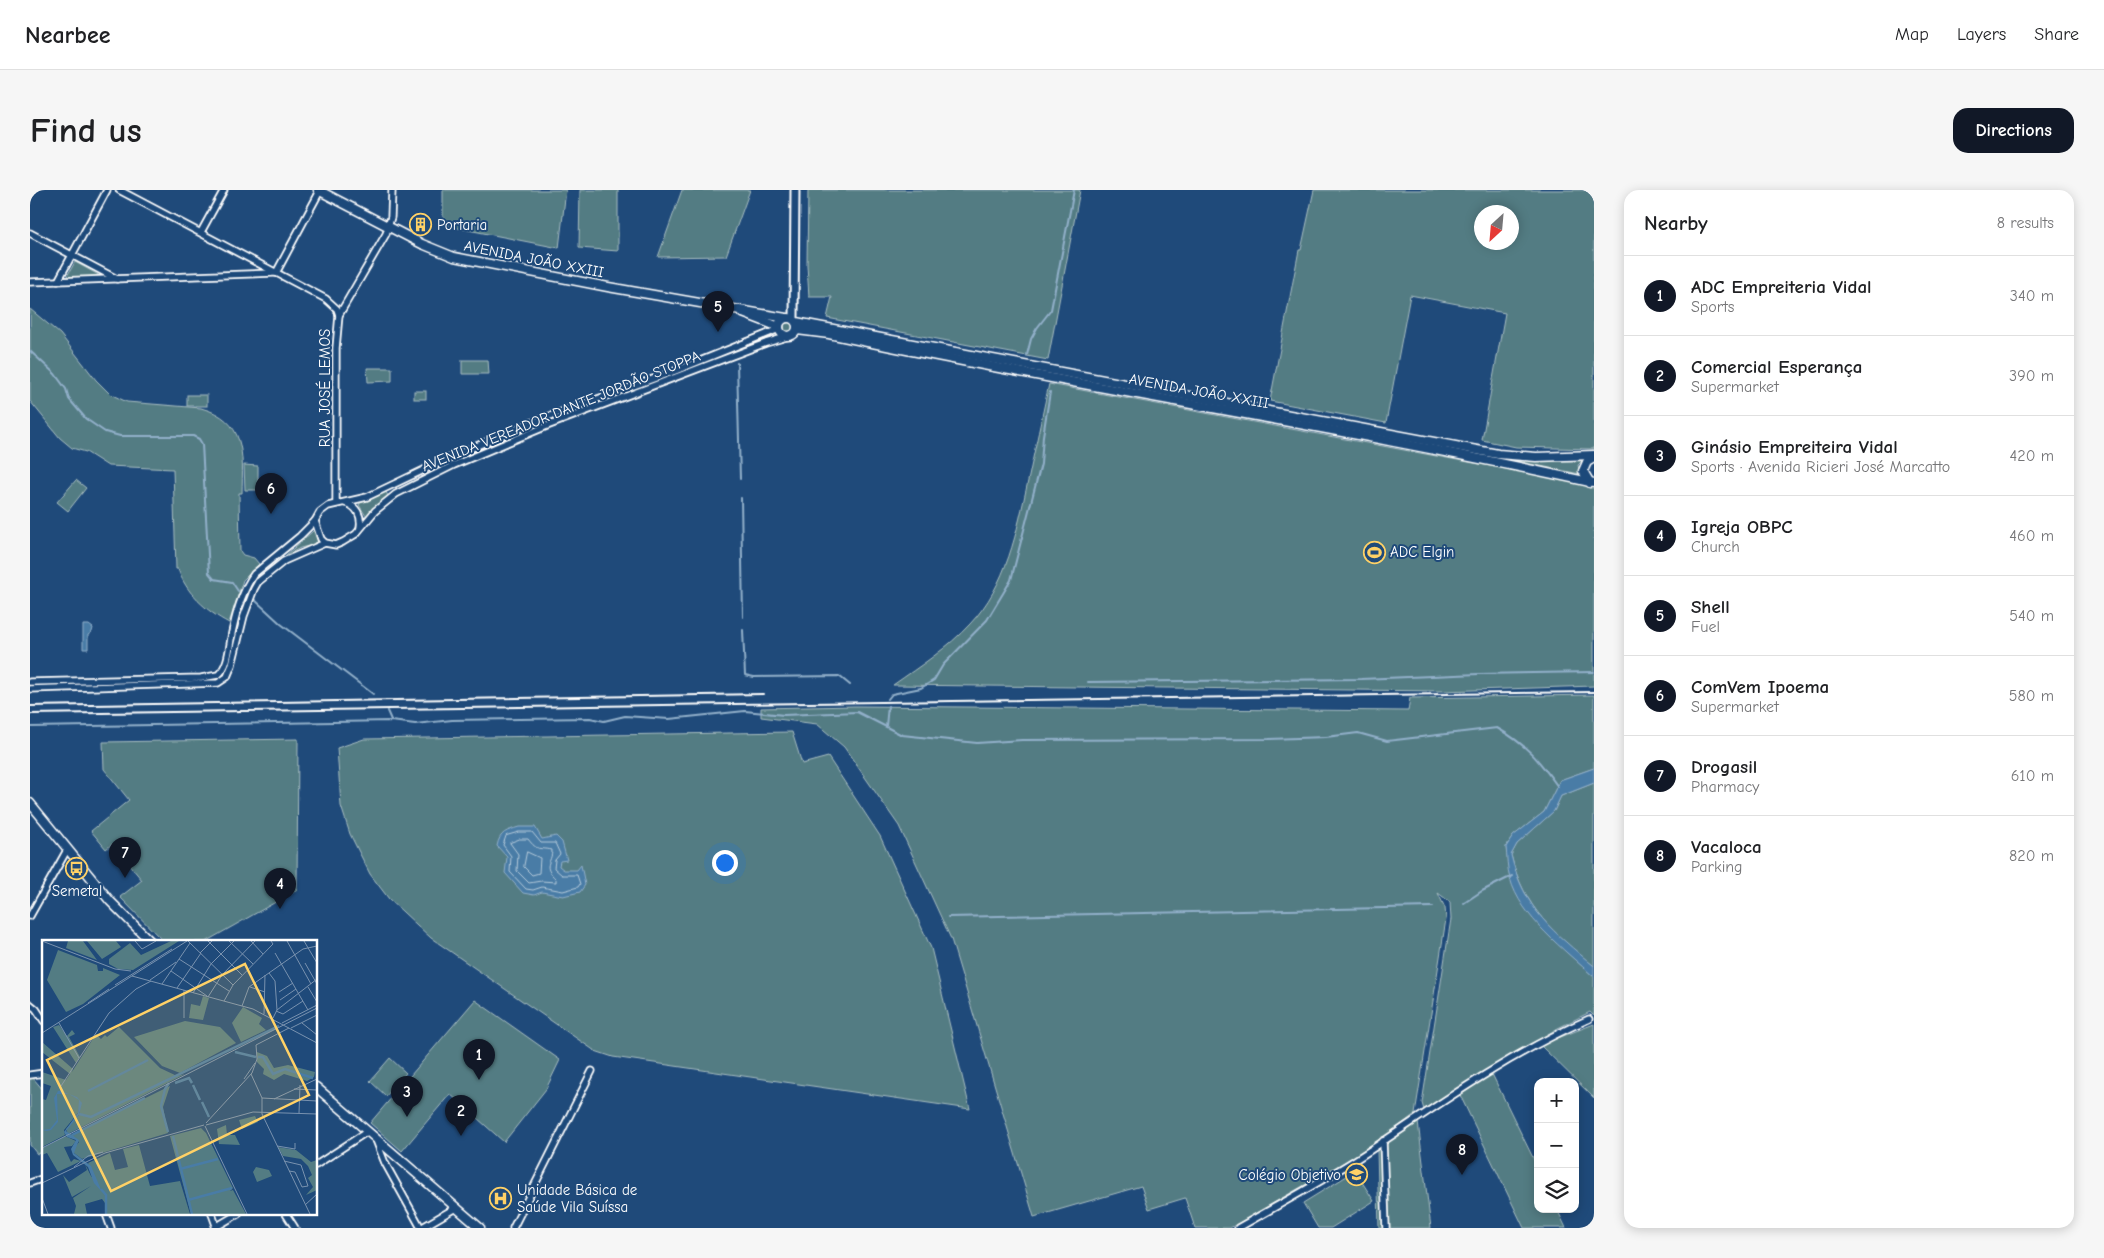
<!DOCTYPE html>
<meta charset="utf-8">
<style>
:root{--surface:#fff;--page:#f6f6f6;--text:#202124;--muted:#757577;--line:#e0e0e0;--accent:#111827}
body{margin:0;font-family:"Comic Neue",sans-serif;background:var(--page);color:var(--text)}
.controls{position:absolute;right:15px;bottom:15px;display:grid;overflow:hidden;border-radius:10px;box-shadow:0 2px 12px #0003}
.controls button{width:45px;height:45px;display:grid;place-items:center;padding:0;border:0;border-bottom:1px solid var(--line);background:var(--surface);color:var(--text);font:25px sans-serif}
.compass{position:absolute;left:1444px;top:15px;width:45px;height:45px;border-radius:50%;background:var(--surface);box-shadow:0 2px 12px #0003;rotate:206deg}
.you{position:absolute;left:694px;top:672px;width:18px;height:18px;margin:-12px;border:4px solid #fff;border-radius:50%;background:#1a73e8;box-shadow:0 0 0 8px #1a73e833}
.badge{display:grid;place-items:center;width:32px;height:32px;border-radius:50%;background:var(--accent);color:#fff;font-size:16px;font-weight:700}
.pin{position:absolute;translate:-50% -41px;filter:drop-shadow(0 1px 2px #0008)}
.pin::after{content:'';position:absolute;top:26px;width:18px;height:15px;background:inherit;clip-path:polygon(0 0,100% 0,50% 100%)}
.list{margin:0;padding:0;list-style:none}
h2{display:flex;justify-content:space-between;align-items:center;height:65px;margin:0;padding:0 20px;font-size:21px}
h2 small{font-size:16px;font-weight:400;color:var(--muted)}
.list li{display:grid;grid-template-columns:32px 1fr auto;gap:15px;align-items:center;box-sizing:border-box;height:80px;padding:0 20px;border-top:1px solid var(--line)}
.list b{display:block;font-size:19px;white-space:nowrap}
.list p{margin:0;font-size:16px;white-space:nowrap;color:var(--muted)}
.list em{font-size:16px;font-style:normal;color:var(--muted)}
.icon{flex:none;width:28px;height:28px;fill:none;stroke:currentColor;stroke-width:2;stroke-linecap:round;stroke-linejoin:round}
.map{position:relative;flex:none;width:1564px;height:1038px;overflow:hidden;border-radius:15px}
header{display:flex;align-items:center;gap:30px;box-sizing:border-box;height:70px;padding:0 25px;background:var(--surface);border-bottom:1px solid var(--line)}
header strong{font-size:24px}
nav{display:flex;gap:28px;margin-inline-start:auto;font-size:18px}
.intro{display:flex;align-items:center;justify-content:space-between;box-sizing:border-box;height:120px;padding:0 30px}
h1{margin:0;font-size:35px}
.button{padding:12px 22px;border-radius:15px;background:var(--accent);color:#fff;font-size:18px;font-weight:700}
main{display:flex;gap:30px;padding:0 30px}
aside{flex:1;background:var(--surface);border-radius:15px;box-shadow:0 2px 12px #0003}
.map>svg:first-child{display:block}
</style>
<header>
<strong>Nearbee</strong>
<nav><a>Map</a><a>Layers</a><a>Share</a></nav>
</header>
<div class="intro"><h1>Find us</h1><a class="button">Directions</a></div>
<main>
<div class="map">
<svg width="1564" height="1038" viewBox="0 0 1564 1038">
<rect width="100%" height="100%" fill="#1f4a7a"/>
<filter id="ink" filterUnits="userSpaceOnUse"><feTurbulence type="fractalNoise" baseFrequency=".02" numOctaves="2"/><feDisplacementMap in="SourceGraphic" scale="10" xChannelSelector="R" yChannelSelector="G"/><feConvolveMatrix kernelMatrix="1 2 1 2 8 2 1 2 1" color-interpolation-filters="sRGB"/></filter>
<g filter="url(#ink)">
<g fill="#537c83" stroke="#a9bec1" fill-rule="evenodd">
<polygon points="413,0 536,0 529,58 413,35"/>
<polygon points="550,0 588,0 588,61 549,58"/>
<polygon points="652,0 720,0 696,66 628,67"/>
<polygon points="778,0 1050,0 1018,170 797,128 802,107 779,107 777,75"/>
<path d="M1284 0H1564V259L1486 257 1452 250 1475 123 1380 105 1356 233 1240 211 1269 60H1271ZM1452 22H1482V52H1452Z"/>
<polygon points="45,72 74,88 36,88"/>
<path d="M0 119 30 144 66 190 80 204 97 212 171 218C216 230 213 264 212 303H209L210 361 213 365 224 368 229 374 213 390 199 433C176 421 156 403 148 379H146L143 279 78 276 56 262 42 258 30 248 0 211Z"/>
<circle cx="758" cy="138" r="5.5"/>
<polygon points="432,170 458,170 459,184 432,184"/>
<polygon points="337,178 362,178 362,191 338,192"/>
<path d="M1019 194 1535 290 1564 298V496L1413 501 863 495C890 476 918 458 940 434 977 395 987 341 998 291 1005 259 1012 226 1019 194Z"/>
<rect x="384" y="201" width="12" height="8"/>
<rect x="157" y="205" width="20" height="11"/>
<polygon points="1481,270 1552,271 1548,275 1550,284"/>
<polygon points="214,275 228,276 228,300 215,300"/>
<polygon points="46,290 56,298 38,321 27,312"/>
<polygon points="356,302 358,306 336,326 329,315 330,313"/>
<polygon points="283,341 285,342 291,353 270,358 255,366"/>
<polygon points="1564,505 1564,578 1530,590 1514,622 1483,646 1476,657 1480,689 1517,744 1564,787 1564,826 1560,822 1528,838 1394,920 1392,913 1421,729 1420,712 1408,703 1415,718 1416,729 1385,924 1344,955 1200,1038 1165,1038 1155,1008 1119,1019 1111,996 1004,1027 921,749 869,636 814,557 787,534 731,527 731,518 825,516 1378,521 1380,508"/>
<polygon points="762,542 772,574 798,567 850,646 901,758 940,919 583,867 565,861 401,748 359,709 340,684 320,644 311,616 307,558 334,549"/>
<polygon points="268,549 267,700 175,752 134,752 90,707 112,690 82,654 76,659 61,641 99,610 74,579 73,552"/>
<path d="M1564 593V776C1524 745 1493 716 1481 665L1487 654 1524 621 1531 606Z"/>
<polygon points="445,810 530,870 516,899 474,952 420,904 372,961 340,933"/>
<polygon points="1564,834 1564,908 1510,855"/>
<polygon points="360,868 376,883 356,906 340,891"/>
<polygon points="1462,884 1508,978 1508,1019 1527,1019 1536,1038 1494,1038 1430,905"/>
<polygon points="3,888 14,901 14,961 7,964 0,955 0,889"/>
<polygon points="1388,932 1401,1038 1349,1038 1347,959"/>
<polygon points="1325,981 1344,1011 1301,1038 1288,1038 1273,1013"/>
</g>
<g fill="#497ca6" stroke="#92b0ca">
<polygon points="53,435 59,435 63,438 62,442 58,445 58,459 53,459"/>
<path d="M1564 578V593L1531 606 1524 621 1487 654 1481 665C1494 720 1524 742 1564 776V787C1535 760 1490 727 1480 688 1477 678 1477 667 1476 657L1483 646 1514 622 1530 590Z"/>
<path d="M489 637H505L512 649 526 646 532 652 537 670 530 671 529 676 534 680H547L551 675 555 695 550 702 533 706 512 702 504 705 493 703 475 683 477 667 467 656C470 642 476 641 489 637Z"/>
</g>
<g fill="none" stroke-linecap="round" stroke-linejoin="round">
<g stroke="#b6cbdb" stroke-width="1">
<polygon points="489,642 502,642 511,653 525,653 530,664 525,670 524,678 532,685 547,685 550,694 548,697 533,701 512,697 503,700 496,699 480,682 481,666 473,655 476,646"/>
<path d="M490 649H498C508 662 509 657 522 660 522 674 511 675 526 689V692L511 691 499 693 487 681 488 664 480 653Z"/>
<polygon points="497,662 510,668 509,683 502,685 494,677"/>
</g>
<g stroke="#92b0ca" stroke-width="2">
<polyline points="0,161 25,184 36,199 39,209 56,229 75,242 90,246 163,246 169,249 172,254 179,383 184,389 202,392 208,401"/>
<polyline points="997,165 1001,149 1007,138 1021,120 1044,0"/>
<polyline points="707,173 710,289"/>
<polyline points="711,308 713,427"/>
<polyline points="225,410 251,434 343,504"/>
<polyline points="713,440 715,485 724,487 809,486 820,495"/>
<polyline points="1058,492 1331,489 1449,484 1564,482"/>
<polyline points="858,509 862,504 891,498 904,490 913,475 957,430 981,390 1011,274 1013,246 1020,202"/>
<polyline points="357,521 361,530"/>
<polyline points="856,536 858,516"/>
<path d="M0 537 361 531 385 534 422 530 560 528 574 531 595 526 639 529 715 521 754 525 827 522 872 545 947 553 992 550 1239 549 1296 547 1328 543 1357 551 1467 538C1496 554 1509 570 1528 597"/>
<polyline points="1434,713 1452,701 1482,686"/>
<polyline points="918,727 1403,717"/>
</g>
<defs>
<g id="minor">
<polyline points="89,0 296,109 307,119 309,125"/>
<polyline points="171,42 194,0"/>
<polyline points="0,43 87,89"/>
<polyline points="246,83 290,1"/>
<polyline points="28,91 77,0"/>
<polyline points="0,92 244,83"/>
<polyline points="306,313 306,158 309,125 356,44 361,27 362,0"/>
<path d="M315 313C327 316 332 326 330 338"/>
<polyline points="285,331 291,349 295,353"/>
<path d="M0 492 171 488 188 485C200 475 199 453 203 438 207 419 213 400 224 384L270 346 285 331 290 322 298 316 337 307 423 266 501 233 645 181 749 139"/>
<polyline points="0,499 188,493 197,487 202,475 214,426 224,399 228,392 254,371 295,353 306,355 313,352 326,344 345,321 366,304 424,275 517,236 736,153 760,146"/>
<polyline points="0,726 37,660"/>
<polyline points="0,814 6,819 14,831"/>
<polyline points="0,885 14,883"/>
<polyline points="346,950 355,973 391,1038 427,1017"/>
<polyline points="1353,951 1356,1038"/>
<polyline points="286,975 338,941"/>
<polyline points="0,993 14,988"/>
<polyline points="76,1024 81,1038"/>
<polyline points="182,1024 187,1038"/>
<polyline points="256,1024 265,1038"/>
<polyline points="184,1038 208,1024"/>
<polyline points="483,1038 562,881"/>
<path d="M1208 1038C1255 1011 1303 986 1348 955 1416 909 1484 862 1559 829"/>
</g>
<polyline id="tertiary" points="764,129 765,0"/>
<g id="secondary">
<polyline points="288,0 392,54 424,67 578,97 756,128"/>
<polyline points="713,123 749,137"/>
<circle cx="758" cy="137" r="9"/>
<polyline points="766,132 1468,264 1506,267 1564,265"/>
<path d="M767 140 799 144C1053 198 1310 237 1564 293"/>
<polyline points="1560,293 1553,281 1557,272 1564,268"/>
<polyline points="0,613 80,711 121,752"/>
<polyline points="286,897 450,1038"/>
</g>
</defs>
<use href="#minor" stroke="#fff" stroke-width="9"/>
<use href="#tertiary" stroke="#fff" stroke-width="11"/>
<use href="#secondary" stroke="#fff" stroke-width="11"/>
<use href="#minor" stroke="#1f4a7a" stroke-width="5.5"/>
<use href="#tertiary" stroke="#1f4a7a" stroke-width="7"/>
<use href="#secondary" stroke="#1f4a7a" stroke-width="8"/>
<g stroke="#fff" stroke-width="2">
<polyline points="0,516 733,504"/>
<polyline points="0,524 1564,502"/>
</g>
</g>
</g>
<defs>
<symbol id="building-ring" viewBox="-11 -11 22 22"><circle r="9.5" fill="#1f4a7a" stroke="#ffd166" stroke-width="1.5"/><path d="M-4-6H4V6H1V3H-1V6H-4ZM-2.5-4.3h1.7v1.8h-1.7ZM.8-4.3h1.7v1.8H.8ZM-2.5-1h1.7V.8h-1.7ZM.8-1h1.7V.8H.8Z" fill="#ffd166"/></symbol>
<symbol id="stadium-ring" viewBox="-11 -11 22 22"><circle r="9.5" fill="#1f4a7a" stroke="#ffd166" stroke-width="1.5"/><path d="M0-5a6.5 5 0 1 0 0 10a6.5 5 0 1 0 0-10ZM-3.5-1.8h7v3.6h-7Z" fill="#ffd166"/></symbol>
<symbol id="bus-ring" viewBox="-11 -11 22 22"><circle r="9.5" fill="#1f4a7a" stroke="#ffd166" stroke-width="1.5"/><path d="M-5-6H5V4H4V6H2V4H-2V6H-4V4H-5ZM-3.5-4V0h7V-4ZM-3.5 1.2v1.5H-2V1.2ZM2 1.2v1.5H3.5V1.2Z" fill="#ffd166"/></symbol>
<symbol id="school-ring" viewBox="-11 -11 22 22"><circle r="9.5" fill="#1f4a7a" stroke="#ffd166" stroke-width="1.5"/><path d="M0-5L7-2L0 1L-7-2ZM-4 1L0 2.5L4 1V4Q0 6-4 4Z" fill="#ffd166"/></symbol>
<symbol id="hospital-ring" viewBox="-11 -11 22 22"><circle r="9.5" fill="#1f4a7a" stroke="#ffd166" stroke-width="1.5"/><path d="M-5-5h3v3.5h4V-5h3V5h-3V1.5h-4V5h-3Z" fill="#ffd166"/></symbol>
</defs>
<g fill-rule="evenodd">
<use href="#building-ring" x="378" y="22" width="25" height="25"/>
<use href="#stadium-ring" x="1332" y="350" width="25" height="25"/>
<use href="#bus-ring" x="34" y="666" width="25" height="25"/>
<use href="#school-ring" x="1314" y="972" width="25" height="25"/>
<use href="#hospital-ring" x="458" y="996" width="25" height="25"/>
</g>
<g text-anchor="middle" stroke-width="4" stroke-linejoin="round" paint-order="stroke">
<g font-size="15" fill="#fff" stroke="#1f4a7a" text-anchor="start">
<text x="407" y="40">Portaria</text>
<text x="1360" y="367">ADC Elgin</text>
<text x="47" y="706" text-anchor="middle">Semetal</text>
<text x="1311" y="990" text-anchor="end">Colégio Objetivo</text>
<text x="487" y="1005">Unidade Básica de<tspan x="487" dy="17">Saúde Vila Suíssa</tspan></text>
</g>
<g font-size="15" fill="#fff" stroke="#1f4a7a">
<text transform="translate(504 69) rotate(11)" y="5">AVENIDA JOÃO XXIII</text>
<text transform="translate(295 198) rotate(-90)" y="5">RUA JOSÉ LEMOS</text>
<text transform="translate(1169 201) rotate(10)" y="5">AVENIDA JOÃO XXIII</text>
<text transform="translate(531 221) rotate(-22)" y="5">AVENIDA VEREADOR DANTE JORDÃO STOPPA</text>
</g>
</g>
<g transform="translate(12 750)">
<rect width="275" height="275" fill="#1f4a7a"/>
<path d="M26 1H41L55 20 24 8ZM45 1H74L79 7 60 19ZM129 1H137L91 30 76 29 67 24V19L88 3 99 15ZM16 10 55 25 56 31H61V28L78 35 41 64 24 72 5 40ZM161 56 167 58 161 80 147 78 149 64 158 66ZM201 67 220 78 217 84 224 90 199 102 190 83ZM143 81 178 87 194 103 138 133 120 126 92 97ZM17 85 25 96 30 90 33 94 27 97 38 117 34 123 11 87ZM77 87 118 128 135 136 143 134 26 194 24 189 37 175 39 162 36 173 22 190 23 195 0 207V159L4 160 9 146 0 143V132L24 140 19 147 28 134 0 112V102L31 129 30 132 54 94 59 99 63 95 65 97ZM215 112 225 116 232 128 246 125 273 132 272 137 265 141 242 134 232 140 221 134 222 129 215 122ZM128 146 121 167 126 193 40 219 32 213V208L37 202 28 195ZM213 176 216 182 200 189 197 180ZM184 185 185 195H193L198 205 177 204 175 189ZM159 188 164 193 191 248 188 251 191 250 204 274H149L128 196ZM23 196 34 201 30 206 22 207 29 222 32 219 39 221 16 232 5 213 0 215V208ZM97 205 108 246 138 241 148 274H63V263L60 259 43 264 45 274H32L34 266 31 258 49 246 30 257 21 235 27 242 45 230 43 224 49 236 55 243 46 223 68 213 73 230 86 227 81 209ZM236 207 254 210 269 222 275 220V250L264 255 271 247 266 238 270 235 266 226 259 219 241 216ZM214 227 227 230 230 236 215 242 211 232Z" fill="#537c83"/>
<path d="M16 151H19L35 157 40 163 37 175 24 191 37 200 32 213 49 226 60 252 52 243 46 227 31 215 29 209 34 200 25 197 22 192 36 173 37 160 27 154H15L16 182 9 190 5 191 0 190 8 189 15 180 12 158Z" fill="#497ca6"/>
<path fill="none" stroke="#497ca6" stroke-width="2.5" d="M193 112 214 117M216 117H221L231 134 243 129 271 138M133 143 147 138 150 143M151 145 158 160M46 151 106 120M160 162 167 177M37 174 49 177 237 86M126 192 119 166 123 149 127 143M30 195 103 158M131 196 150 274M138 229 176 219M59 249 64 255V274M146 260 190 248"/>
<path fill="none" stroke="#7992af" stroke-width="1" d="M0 1 73 29 89 31M93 1 100 9 114 1M146 1 191 45M166 1 200 35M187 1 211 24M209 1 221 14M245 1 269 44M262 1 275 23M158 13 170 1M233 13 266 70M137 19 187 51M263 23 275 44M129 31 165 56M227 33 233 41 235 70 231 78M90 36 211 69 275 103M108 40 134 22M120 44 148 3M73 45 130 9M208 47 223 52M266 47 275 62M135 48 159 13M237 52 251 43M151 53 169 24 192 1M166 57 180 35 213 1M238 60 254 49M182 61 191 45 231 4 229 1M46 63 67 49M200 66 207 47 261 9 275 6M235 70 275 39M234 71 241 74 261 61M222 74 223 35M142 78V50M17 83 37 118M240 83 275 65M260 83 275 95M249 88 275 75M0 93 145 1M209 134 220 158V174L268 274M202 139 213 123M19 146 67 73 94 49 109 41M252 149 275 150M275 150V129M220 158 275 161M232 159 275 139M257 173 258 145M164 183 210 133 215 119 214 105 247 88M164 185 211 172 275 174M163 186 205 274M235 206 253 209V203M0 208 275 68M242 221 259 225 266 246 260 247 253 232 247 231M32 227 46 216 61 212M0 243 63 213 162 185M0 258 6 274M263 265 275 254"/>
<path fill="#ffd166" fill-opacity="0.15" stroke="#ffd166" stroke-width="2.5" d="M203 24 267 155 69 251 5 120Z"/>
<rect width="275" height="275" fill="none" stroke="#fff" stroke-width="2.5"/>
</g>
</svg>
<div class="controls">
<button>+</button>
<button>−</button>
<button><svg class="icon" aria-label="layers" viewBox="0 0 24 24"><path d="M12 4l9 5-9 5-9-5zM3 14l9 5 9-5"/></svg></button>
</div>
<svg class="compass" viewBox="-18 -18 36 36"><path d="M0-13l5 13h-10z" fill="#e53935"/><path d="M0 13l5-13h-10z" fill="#757577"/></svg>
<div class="you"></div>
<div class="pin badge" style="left:449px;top:890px">1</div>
<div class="pin badge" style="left:431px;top:946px">2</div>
<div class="pin badge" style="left:377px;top:927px">3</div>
<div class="pin badge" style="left:250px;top:719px">4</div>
<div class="pin badge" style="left:688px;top:142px">5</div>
<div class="pin badge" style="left:241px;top:324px">6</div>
<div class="pin badge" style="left:95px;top:688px">7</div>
<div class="pin badge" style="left:1432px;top:985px">8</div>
</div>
<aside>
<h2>Nearby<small>8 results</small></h2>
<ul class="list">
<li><span class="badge">1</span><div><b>ADC Empreiteria Vidal</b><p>Sports</p></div><em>340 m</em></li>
<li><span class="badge">2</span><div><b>Comercial Esperança</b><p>Supermarket</p></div><em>390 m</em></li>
<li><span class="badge">3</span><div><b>Ginásio Empreiteira Vidal</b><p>Sports · Avenida Ricieri José Marcatto</p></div><em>420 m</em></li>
<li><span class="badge">4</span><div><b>Igreja OBPC</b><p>Church</p></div><em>460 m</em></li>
<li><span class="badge">5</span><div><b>Shell</b><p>Fuel</p></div><em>540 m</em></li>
<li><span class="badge">6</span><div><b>ComVem Ipoema</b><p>Supermarket</p></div><em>580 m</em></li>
<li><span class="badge">7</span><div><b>Drogasil</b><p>Pharmacy</p></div><em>610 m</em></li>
<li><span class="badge">8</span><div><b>Vacaloca</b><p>Parking</p></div><em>820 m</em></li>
</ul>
</aside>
</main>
